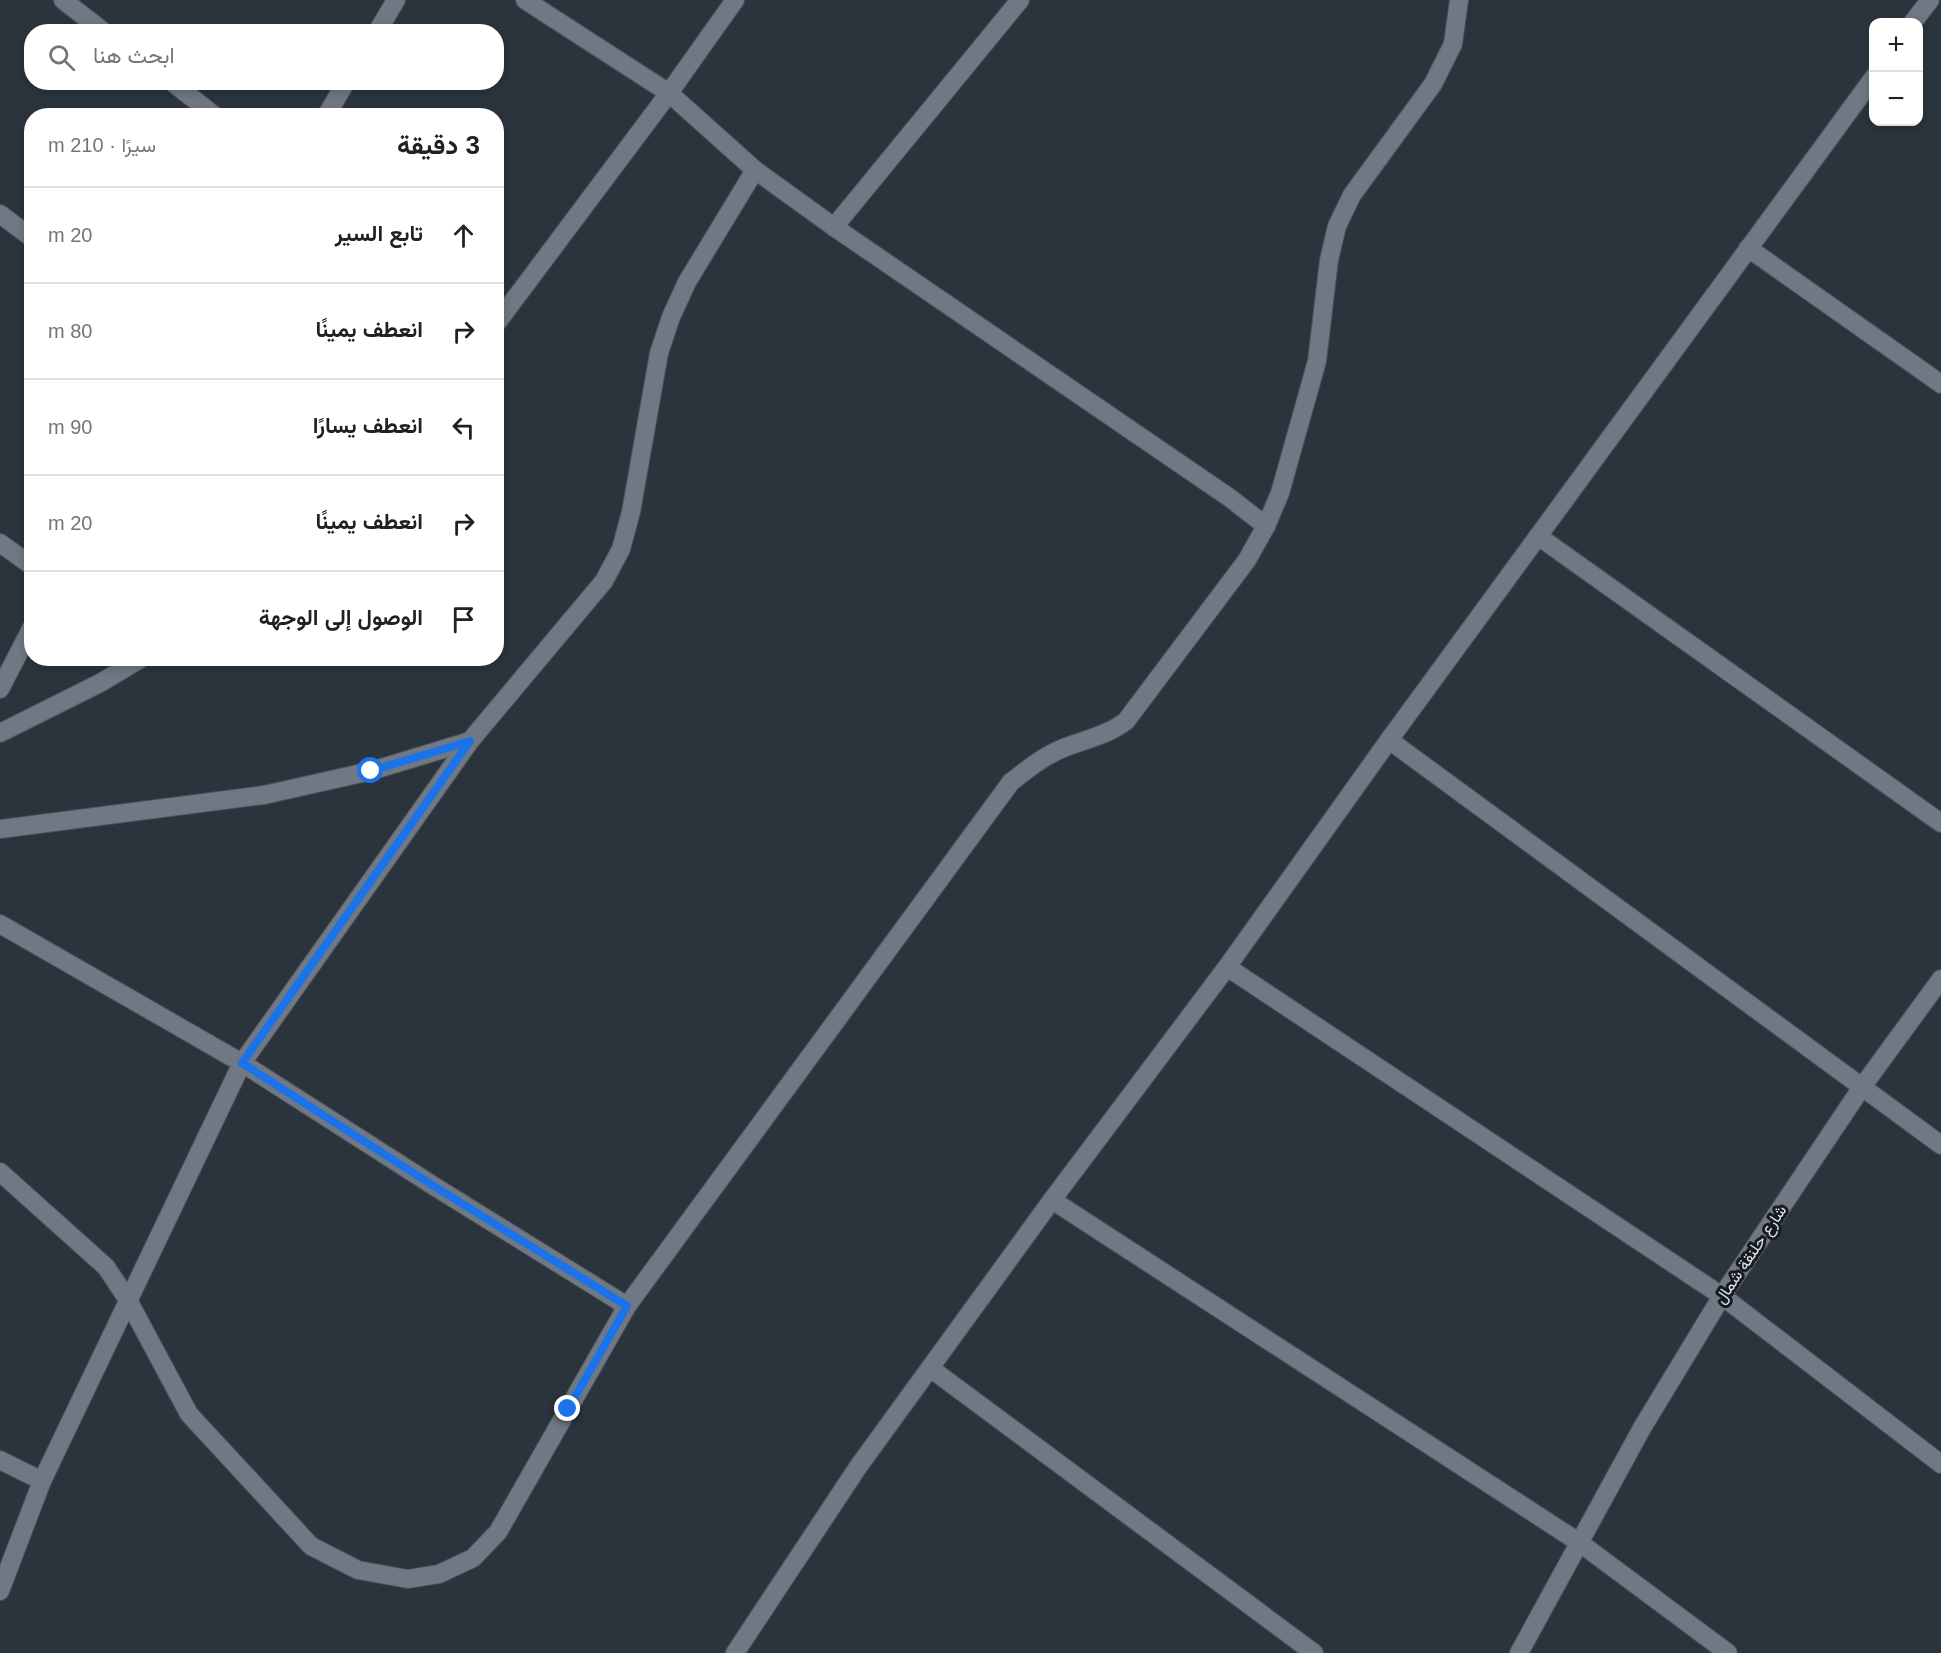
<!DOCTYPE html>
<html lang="ar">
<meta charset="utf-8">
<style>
:root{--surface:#fff;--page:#f2f2f2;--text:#202124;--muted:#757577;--line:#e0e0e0}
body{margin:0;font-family:Helvetica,Vazirmatn,sans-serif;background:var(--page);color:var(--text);direction:rtl}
.controls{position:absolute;right:18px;top:18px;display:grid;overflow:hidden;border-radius:12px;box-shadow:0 3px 9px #0003}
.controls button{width:54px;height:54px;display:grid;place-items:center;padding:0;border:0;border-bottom:2px solid var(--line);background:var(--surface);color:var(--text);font:30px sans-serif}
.stop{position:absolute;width:18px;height:18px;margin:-14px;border:4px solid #1a73e8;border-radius:50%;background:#fff}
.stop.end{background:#1a73e8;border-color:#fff;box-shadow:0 2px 6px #0008}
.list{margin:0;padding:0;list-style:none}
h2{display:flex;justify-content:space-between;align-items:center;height:78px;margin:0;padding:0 24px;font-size:26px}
h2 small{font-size:20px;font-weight:400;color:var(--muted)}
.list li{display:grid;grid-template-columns:39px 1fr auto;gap:18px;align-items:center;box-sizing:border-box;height:96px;padding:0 24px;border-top:2px solid var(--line)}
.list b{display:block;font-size:22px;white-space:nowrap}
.list em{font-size:20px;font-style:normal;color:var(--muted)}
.icon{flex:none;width:33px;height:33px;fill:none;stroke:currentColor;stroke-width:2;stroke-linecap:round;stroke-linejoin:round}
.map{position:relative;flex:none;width:1941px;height:1653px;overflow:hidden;direction:ltr}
.search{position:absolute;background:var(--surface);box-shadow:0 3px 9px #0003;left:24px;top:24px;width:480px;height:66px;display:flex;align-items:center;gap:15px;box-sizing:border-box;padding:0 21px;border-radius:24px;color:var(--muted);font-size:22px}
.panel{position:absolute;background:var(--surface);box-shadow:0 3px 9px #0003;left:24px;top:108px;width:480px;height:558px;border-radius:24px;direction:rtl}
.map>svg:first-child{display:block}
</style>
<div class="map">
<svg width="1941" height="1653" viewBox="0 0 1941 1653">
<rect width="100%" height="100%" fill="#2b343d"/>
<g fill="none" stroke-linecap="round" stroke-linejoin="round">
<defs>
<g id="minor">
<polyline points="63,0 104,32"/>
<polyline points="525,0 669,93 755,170 834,227 1230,498 1266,526"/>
<polyline points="1913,22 1930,0"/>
<polyline points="377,32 396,0"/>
<polyline points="172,82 215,116"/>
<polyline points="326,116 346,82"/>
<polyline points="0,214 32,238"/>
<polyline points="834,227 1020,0"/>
<polyline points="1748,248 1941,384"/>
<polyline points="496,324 669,93 735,0"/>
<polyline points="1538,536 1941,823"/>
<polyline points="0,543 32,566"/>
<polyline points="0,689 32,627"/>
<polyline points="0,733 100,683 142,658"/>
<polyline points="1389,740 1941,1145"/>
<polyline points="0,829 264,795 371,771 470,741"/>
<polyline points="0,924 242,1063 437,1188 627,1306"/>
<polyline points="1227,967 1722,1296 1941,1464"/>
<path d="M0 1172 106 1267 128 1300 189 1414 311 1546 358 1570 408 1579 439 1574 473 1558 498 1532 627 1306 1011 782C1029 768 1045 755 1066 747 1087 739 1108 735 1126 721L1247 560 1266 526 1280 493 1317 361 1329 260 1337 226 1352 195 1433 84 1453 44 1459 0"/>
<polyline points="1052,1200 1580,1543 1728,1653"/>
<polyline points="930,1368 1314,1653"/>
<polyline points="0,1460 42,1481"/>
<polyline points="0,1591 42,1481 242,1063 470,741 604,581 621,549 631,512 659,353 671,317 687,282 755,170"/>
<polyline points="735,1653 858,1467 1052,1200 1227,967 1389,740 1874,77"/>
<polyline points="1519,1653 1642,1428 1722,1296 1862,1087 1941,979"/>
</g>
</defs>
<use href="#minor" stroke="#495058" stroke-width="20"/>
<use href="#minor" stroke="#6f7883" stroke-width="18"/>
</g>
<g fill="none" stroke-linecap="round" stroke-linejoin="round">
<polyline stroke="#1a73e8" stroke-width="8" points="371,771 470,741 242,1063 437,1188 627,1306 568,1409"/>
</g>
<g text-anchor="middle" stroke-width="6" stroke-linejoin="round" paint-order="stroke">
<g font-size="16" fill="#e0e5eb" stroke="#171b20">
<text transform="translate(1750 1254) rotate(-56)" y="6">شارع حلنقة شمال</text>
</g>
</g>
</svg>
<div class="controls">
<button>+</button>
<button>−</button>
</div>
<div class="stop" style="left:371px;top:771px"></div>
<div class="stop end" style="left:568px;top:1409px"></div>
<div class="search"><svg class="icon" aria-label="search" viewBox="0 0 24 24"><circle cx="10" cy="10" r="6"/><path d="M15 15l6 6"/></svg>ابحث هنا</div>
<section class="panel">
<h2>3 دقيقة<small>سيرًا · 210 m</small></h2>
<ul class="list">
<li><svg class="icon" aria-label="ahead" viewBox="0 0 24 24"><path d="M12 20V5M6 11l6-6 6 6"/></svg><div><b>تابع السير</b></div><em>20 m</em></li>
<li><svg class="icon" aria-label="right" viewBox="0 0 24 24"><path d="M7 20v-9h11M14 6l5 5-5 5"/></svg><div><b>انعطف يمينًا</b></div><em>80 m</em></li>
<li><svg class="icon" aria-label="left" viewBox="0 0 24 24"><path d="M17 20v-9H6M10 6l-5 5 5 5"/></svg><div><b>انعطف يسارًا</b></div><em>90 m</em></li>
<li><svg class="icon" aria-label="right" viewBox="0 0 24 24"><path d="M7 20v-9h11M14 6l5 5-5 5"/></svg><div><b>انعطف يمينًا</b></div><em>20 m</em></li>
<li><svg class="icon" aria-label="arrive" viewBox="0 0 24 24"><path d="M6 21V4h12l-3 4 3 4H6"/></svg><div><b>الوصول إلى الوجهة</b></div></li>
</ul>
</section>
</div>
